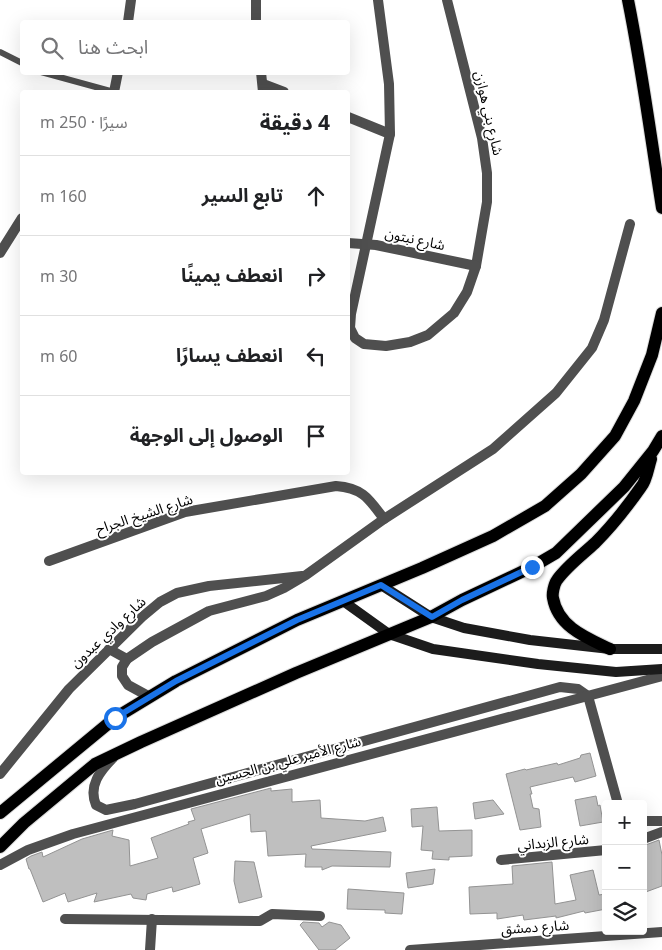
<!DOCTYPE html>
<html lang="ar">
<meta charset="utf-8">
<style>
:root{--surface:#fff;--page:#f6f6f6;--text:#202124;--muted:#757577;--line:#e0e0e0}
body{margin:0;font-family:"Noto Sans","Noto Sans Arabic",sans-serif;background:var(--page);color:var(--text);direction:rtl}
.controls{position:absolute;right:15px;bottom:15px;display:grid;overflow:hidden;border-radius:5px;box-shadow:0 5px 20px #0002}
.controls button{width:45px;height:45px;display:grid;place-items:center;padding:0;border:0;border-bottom:1px solid var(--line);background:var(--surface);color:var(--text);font:25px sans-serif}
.stop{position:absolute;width:15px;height:15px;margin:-11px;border:4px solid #1a73e8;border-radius:50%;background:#fff}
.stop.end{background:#1a73e8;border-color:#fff;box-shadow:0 1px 5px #0008}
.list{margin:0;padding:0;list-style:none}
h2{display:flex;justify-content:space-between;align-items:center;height:65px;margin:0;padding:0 20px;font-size:21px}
h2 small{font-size:16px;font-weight:400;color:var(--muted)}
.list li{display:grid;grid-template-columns:32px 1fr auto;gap:15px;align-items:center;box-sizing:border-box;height:80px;padding:0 20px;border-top:1px solid var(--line)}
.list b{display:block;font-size:19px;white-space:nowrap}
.list em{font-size:16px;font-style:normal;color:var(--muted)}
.icon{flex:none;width:28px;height:28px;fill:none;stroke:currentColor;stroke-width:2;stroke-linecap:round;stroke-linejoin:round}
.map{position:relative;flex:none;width:662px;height:950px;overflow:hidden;direction:ltr}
.search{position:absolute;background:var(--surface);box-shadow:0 5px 20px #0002;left:20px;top:20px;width:330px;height:55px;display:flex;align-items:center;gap:12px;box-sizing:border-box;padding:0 18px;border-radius:5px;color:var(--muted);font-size:19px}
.panel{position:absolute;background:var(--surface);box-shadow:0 5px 20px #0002;left:20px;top:90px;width:330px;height:385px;border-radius:5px;direction:rtl}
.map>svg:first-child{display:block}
</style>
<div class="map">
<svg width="662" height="950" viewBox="0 0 662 950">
<rect width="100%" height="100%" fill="#fff"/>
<g fill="#bfbfbf" stroke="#939393">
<polygon points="590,753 596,776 575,782 573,777 530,787 532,794 530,794 533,808 539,809 541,827 520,830 506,774 525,769 526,770 557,763 558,765 580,758 581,755"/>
<polygon points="271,788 271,791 292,789 292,802 320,800 321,818 365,821 383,817 386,831 311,846 312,849 391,852 390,867 332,866 322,870 322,867 305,867 306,854 268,856 266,831 251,832 250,814 201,829 208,853 193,858 200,884 173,892 172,887 147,894 146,900 133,898 131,894 94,902 97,893 68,902 65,893 43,902 30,869 29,869 26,859 31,856 42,852 43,857 82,839 113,830 112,836 129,840 130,866 158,858 151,838 189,824 188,822 195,820 191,809"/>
<polygon points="596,796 598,806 600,805 603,822 580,826 575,800"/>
<polygon points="493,800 504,814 475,819 473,803"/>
<polygon points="437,807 439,831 472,830 472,856 449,857 449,860 432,859 433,851 421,850 423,826 412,827 411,809"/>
<polygon points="659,840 662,855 662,886 643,893 643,846"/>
<polygon points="235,861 254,862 262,897 239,903 234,881"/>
<polygon points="552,862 555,904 576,900 570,875 593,870 599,895 605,894 606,909 585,913 584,911 556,918 556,916 524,920 523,915 497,919 497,913 470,914 469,887 513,884 512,866"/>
<polygon points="435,869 433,884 408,888 406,873"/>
<polygon points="348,889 404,893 402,914 385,913 385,910 347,909"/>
<polygon points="303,922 319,923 322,927 329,922 341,925 350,938 335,950 319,950 300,925"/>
</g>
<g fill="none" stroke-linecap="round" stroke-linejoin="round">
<defs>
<g id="primary">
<path d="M628 0C642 69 651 139 662 208"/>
<path d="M610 649C587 638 558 627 553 598 552 594 554 584 557 580 567 566 582 555 595 543 612 526 627 507 641 487 647 480 648 468 651 459"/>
<polyline points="0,813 115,718 176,681 297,620 422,568 493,536 545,506 581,474 615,436 634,401 652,355 662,313"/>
<polyline points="0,847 24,823 95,764 141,742 296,673 431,617 462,600 532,567 556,553 624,487 653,451 662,436"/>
</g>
</defs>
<use href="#primary" stroke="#dbdbdb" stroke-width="14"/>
<g stroke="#4f4f4f" stroke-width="6">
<polyline points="0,52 22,63"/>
<polyline points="41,72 114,92"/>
</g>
<g stroke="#4f4f4f" stroke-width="10">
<polyline points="256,0 256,22"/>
<polyline points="378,0 389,84 390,134 351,314 350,328 355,338 364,344 386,346 410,342 428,335 454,313 467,292 476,266 487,202 487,173 482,138 447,0"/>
<polyline points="128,22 131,0"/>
<polyline points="261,72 263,92"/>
<polyline points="263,84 284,92"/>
<polyline points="114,92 118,72"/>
<polyline points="348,117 390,134"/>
<polyline points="348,243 376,245 476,266"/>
<polyline points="0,253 22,218"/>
<path d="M49 561 185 512 336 486C363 488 369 499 384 519"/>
<polyline points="109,649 127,659"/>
<polyline points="588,696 618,804"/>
<polyline points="150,697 128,685 122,676 122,667 127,659 152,642 209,611 266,596 284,588 306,575 384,519 493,449 556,393 592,348 604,320 630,224"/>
<polyline points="0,774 69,689 142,617 160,602 177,593 209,586 302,576"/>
<polyline points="643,821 662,821"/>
<polyline points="643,839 662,832"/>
<polyline points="501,860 606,850"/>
<polyline points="65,919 260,921 272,914 320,916"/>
<polyline points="150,950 152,919"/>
<polyline points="410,950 662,932"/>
</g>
<g stroke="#4f4f4f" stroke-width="10">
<path d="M113 758C100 771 88 786 96 805L106 810 135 804 560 687 578 689 588 696"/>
<polyline points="0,865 28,850 73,834 662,676"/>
</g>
<g stroke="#1c1c1c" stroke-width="10">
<polyline points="381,585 431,617 464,628 530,640 610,649 662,649"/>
<polyline points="343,601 389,634 433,649 538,664 616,672 662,669"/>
</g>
<use href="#primary" stroke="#000" stroke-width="12"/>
</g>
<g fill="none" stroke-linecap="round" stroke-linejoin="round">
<polyline stroke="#1a73e8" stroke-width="6" points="115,718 176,681 297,620 381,585 432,617 462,600 532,567"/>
</g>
<g text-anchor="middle" stroke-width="4" stroke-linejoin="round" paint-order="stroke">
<g font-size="14" fill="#000" stroke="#fff">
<text transform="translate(489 113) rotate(77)" y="5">شارع بني هوازن</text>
<text transform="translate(415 239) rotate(12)" y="5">شارع نبتون</text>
<text transform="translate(144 514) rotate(-18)" y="5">شارع الشيخ الجراح</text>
<text transform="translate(108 632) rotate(-43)" y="5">شارع وادي عبدون</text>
<text transform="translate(288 760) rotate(-15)" y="5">شارع الأمير علي بن الحسين</text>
<text transform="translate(553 842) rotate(-5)" y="5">شارع الزبداني</text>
<text transform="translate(535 927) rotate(-4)" y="5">شارع دمشق</text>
</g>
</g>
</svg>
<div class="controls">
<button>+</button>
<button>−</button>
<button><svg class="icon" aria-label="layers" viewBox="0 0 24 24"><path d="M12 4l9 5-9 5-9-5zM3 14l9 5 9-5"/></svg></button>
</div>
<div class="stop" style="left:115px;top:718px"></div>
<div class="stop end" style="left:532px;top:567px"></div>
<div class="search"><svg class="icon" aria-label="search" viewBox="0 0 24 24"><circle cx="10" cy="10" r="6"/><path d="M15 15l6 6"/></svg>ابحث هنا</div>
<section class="panel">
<h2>4 دقيقة<small>سيرًا · 250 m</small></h2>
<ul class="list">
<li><svg class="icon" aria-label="ahead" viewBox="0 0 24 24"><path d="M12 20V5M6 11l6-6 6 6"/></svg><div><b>تابع السير</b></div><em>160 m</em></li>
<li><svg class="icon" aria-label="right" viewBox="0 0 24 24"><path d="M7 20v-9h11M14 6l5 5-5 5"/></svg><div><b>انعطف يمينًا</b></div><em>30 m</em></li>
<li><svg class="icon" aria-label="left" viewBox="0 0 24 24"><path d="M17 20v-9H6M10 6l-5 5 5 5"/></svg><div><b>انعطف يسارًا</b></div><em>60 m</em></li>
<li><svg class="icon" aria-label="arrive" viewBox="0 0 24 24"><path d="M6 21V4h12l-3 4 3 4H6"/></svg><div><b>الوصول إلى الوجهة</b></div></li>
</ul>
</section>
</div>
